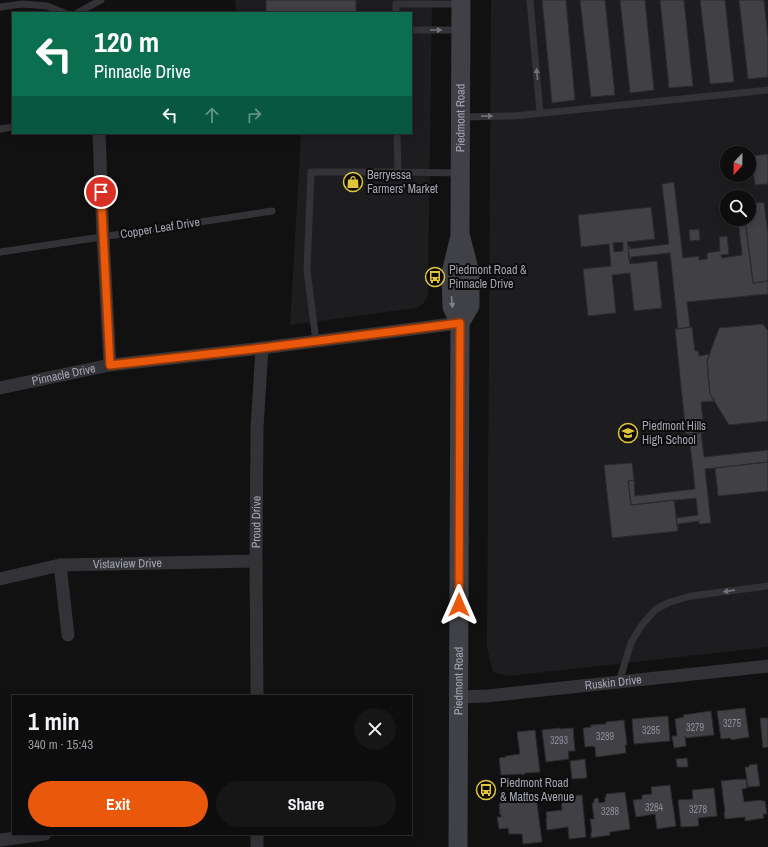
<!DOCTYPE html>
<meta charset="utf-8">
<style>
:root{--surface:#0d0d0e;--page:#161617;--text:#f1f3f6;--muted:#9a9c9e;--line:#2d2d2e;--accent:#ea580c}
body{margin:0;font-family:"Archivo Narrow",sans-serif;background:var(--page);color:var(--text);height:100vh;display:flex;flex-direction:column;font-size:15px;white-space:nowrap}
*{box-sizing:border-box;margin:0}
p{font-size:13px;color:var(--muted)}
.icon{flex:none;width:22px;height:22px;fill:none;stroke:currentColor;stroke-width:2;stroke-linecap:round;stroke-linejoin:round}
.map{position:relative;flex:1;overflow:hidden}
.side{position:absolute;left:12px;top:695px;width:400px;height:140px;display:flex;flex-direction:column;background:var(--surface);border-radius:0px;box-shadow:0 2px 10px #0003,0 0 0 1px var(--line)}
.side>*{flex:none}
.banner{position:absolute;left:12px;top:12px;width:400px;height:122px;border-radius:0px;box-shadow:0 2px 10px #0003,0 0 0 1px var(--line);background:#0b6e4f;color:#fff;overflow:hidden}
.needle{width:26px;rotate:202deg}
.fabs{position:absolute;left:720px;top:146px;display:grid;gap:8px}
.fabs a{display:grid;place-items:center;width:36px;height:36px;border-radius:50%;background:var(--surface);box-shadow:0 2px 10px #0003,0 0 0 1px var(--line);font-size:20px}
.pin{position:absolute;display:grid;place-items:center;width:34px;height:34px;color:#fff;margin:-17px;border:2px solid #fff;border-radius:50%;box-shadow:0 1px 4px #0007}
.me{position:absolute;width:44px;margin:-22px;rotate:0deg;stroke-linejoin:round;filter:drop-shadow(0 0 3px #0008)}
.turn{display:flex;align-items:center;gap:14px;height:84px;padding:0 16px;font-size:18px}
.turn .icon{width:52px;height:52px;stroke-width:2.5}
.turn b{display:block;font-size:28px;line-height:34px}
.lanes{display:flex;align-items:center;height:38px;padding:0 16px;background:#0003;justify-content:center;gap:20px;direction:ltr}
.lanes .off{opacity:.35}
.round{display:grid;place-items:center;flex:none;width:42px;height:42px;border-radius:21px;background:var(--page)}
.headline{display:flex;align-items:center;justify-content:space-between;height:68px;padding:0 16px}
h1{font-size:24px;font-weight:800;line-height:30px}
.primary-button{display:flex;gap:8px;margin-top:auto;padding:8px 16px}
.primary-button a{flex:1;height:46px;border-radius:24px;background:var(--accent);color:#fff;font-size:16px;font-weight:800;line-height:46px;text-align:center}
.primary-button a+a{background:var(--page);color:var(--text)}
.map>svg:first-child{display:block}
.built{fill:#1d1d1f;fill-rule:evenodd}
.building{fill:#404045;stroke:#2b2b2e;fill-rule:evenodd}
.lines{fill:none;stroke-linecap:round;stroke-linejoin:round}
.service{stroke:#323237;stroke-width:7}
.minor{stroke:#323237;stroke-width:13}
.secondary{stroke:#404146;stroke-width:19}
.oneway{fill:#70717b}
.oneway2{fill:#80828c}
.route-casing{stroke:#983908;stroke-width:10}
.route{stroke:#ea580c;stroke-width:7}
.labels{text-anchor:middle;stroke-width:4;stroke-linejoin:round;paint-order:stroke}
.number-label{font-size:10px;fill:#8a8c97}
.street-label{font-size:12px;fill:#a3a5b2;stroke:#0c0c0d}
.poi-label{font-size:12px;fill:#a3a5b2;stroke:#0c0c0d;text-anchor:start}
</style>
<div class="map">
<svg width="768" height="847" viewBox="0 0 768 847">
<rect width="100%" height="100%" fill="#111112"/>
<path class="built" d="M235,0h197l-4,296 -5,8 -7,4 -126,17 11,-192h110v-120h-175z
M491,0h277v647l-260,29 -15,-4 -6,-24zM727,153h22v22h-22zM727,197h22v22h-22z"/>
<path class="building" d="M266,0h90v13h-90z
M542,0h24l9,100 -23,3z
M580,0h25l10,95 -24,2z
M620,0h25l9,90 -24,3z
M660,0h24l9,86 -24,2z
M700,0h25l9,82 -24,2z
M739,0h25l4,39v38l-20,2z
M768,154v30l-13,1 -4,-29z
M674,182l9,76 16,-2v4l8,-1v-6l13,-2 -1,-14 8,-1 2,18 -8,1 1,3 20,-3 -4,-36h7l8,64 15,-2v13l-81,8 3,25 -12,2 -8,-76 -39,4v2l-2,1 -1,-14h2v3l39,-5 -7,-60z
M764,202l4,33v46l-15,2 -8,-64h4v-15z
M651,207l4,32 -28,3 1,4 2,18 27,-3 5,47 -28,3 -4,-38 -18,2 4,38 -28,3 -5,-47 28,-3 -2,-22 -28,3 -3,-32zM623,242v9l-9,1 -1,-9z
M699,229l1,11 -10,1 -1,-11z
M763,324l5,7v90l-39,4 -19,-31 -3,-33 12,-33z
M692,327l3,24h3l1,5 11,-2 -3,7 3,33 5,7 -14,1 3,30 -18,2 -11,-105z
M701,433l3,24 64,-7v12l-63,7 6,54 -12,1v-3l-21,3v3h-1l-1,-9 22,-3 -2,-17 -65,7 -3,-24 6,-1 1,16 60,-7 -6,-55z
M768,462v29l-50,5 -3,-28z
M632,463l2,17 -6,1 3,24 43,-5 4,31 -66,7 -8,-73z
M745,708l4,29 -18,3v-2l-10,1 -4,-28z
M711,711l3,24 -29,3v-2l1,10 -12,2 -2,-12h5l-2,-17 9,-2 -1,-2z
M668,716l2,25 -36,3 -2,-25z
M760,718h8v29l-5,1z
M624,720l3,25h-2l1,8 -30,4 -1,-10h-1l-1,-1 -8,1 -2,-19 8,-1v-2l15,-1v-2z
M560,728v1l13,-1 2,23h-7l1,8 -23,3 -4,-32z
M535,730l5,42 -15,1v1l-3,1v-1l-21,1 -2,-17 7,-1v-1l14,-2 -3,-22z
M687,758l1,9h-11l-1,-8z
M585,759l2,19 -15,1 -2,-18z
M757,764l3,22 -12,1 -3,-20h4v-2z
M741,779v1l5,-1 1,9 -5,1 2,13 17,-2 1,1h3l2,13h-4l1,4 -19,3v-4l-20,2 -1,-7h1l-4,-31z
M670,785l6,41 -19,3 -2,-15 -19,3 -3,-17 9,-1v-4l10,-1 -1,-7z
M714,788l3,28 -19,2 1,8 -18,1 -3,-27 15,-1 -1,-9z
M625,792l5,37 -20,3v3l-19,3v-6h1l-2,-13h4l-2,-16h2v-4l4,-1 1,5 6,-1v-5h1v-3z
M536,795l6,47 -19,2 -1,-10h-13l-1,-6 -9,1 -2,-12h4v-3l-1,1 -1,-11h1v-2l15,-2v-3h3v-1z
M582,795l4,42 -17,2 -1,-12 -21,3 -1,-11h1l-1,-7 16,-2 -1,-13z"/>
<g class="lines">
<path class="service" d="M530,0l10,113
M0,7l22,-3 25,2 18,7
M77,13l24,-13
M396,13v-9h65
M411,30h50
M462,117l52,-1 254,-26
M0,129l13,-2
M397,133l1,39
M0,252c91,-13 181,-27 272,-41
M316,341l-9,-71 4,-98h87l62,1
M619,682l12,-39 10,-17 15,-17 14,-7 21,-6 77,-10"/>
<g class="minor">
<path d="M99,133l4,104 7,128"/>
<path id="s1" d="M0,388l110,-23 152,-17 198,-25"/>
<path d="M60,565l8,70"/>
<path id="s2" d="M0,579l60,-14 196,-4"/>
<path id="s3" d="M257,696l-1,-135 1,-133 5,-80"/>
<path id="s4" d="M459,697l28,-1 281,-30"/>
<path d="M0,840l45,-6"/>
<path d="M257,847v-13"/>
</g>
<g class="secondary">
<path d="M460,323l10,-17v-33l-9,-35"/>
<path id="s5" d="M458,847l2,-524 -8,-16 -1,-30v-4l9,-37 1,-236"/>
</g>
</g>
<defs><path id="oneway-solid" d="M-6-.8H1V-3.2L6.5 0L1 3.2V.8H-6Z"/></defs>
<g class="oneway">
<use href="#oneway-solid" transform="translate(436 30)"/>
<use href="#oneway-solid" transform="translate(537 74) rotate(-95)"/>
<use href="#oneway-solid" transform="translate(487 116) rotate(-1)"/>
<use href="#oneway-solid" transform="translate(729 591) rotate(172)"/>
</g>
<use class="oneway2" href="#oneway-solid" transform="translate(452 302) rotate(85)"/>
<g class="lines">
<g class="route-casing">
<path id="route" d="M101,192l9,173 152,-17 198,-25 -1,282"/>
</g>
<use href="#route" class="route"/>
</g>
<defs>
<g id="shop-ring" transform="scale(1)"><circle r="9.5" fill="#0c0c0d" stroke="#e3c637" stroke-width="1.5"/><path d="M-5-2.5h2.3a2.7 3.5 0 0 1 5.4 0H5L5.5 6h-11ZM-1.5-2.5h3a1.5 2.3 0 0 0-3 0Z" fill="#e3c637"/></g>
<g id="bus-ring" transform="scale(1)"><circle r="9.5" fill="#0c0c0d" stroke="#e3c637" stroke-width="1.5"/><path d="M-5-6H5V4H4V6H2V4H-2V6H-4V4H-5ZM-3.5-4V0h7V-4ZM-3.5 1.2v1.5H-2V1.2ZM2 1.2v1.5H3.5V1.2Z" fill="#e3c637"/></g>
<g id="school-ring" transform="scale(1)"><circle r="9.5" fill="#0c0c0d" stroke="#e3c637" stroke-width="1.5"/><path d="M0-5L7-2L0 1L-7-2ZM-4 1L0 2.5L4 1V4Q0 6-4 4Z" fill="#e3c637"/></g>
</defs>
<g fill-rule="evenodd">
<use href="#shop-ring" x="353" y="182"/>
<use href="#bus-ring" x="435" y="277"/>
<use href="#school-ring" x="628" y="433"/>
<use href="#bus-ring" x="486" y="790"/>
</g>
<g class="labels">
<g class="number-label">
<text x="732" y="727">3275</text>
<text x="695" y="731">3279</text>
<text x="651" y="734">3285</text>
<text x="605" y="740">3289</text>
<text x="559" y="744">3293</text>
<text x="654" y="811">3284</text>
<text x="698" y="813">3278</text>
<text x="610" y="815">3288</text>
</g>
<g class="street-label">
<text dy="4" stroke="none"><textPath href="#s5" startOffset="732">Piedmont Road</textPath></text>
<text transform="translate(160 228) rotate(-9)" y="4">Copper Leaf Drive</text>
<text dy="4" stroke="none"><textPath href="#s1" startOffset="65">Pinnacle Drive</textPath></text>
<text dy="4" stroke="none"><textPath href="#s3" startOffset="174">Proud Drive</textPath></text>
<text dy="4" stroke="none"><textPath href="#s2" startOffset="129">Vistaview Drive</textPath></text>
<text dy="4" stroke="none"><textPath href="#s5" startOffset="166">Piedmont Road</textPath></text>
<text dy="4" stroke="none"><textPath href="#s4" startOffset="155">Ruskin Drive</textPath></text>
</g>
<g class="poi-label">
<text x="367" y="179">Berryessa<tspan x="367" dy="14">Farmers' Market</tspan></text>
<text x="449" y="274">Piedmont Road &amp;<tspan x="449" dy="14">Pinnacle Drive</tspan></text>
<text x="642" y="430">Piedmont Hills<tspan x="642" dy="14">High School</tspan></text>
<text x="500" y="787">Piedmont Road<tspan x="500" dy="14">&amp; Mattos Avenue</tspan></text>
</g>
</g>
</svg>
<div class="fabs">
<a><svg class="needle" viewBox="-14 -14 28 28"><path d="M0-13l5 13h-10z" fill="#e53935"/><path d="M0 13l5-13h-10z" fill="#9a9c9e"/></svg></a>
<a><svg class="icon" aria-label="search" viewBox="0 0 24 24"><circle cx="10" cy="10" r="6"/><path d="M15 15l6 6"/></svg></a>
</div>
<div class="pin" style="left:101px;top:192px;background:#d93025"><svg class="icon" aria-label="arrive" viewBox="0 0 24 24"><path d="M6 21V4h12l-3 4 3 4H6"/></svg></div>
<svg class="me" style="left:459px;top:605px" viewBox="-20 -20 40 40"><path d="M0-17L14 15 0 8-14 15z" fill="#ea580c" stroke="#fff" stroke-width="4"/></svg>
<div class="banner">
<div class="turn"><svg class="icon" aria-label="left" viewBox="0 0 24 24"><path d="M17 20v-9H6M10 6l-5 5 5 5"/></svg><div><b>120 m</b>Pinnacle Drive</div></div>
<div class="lanes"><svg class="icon" aria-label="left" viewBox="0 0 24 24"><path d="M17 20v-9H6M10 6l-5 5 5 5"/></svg><svg class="icon off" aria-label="ahead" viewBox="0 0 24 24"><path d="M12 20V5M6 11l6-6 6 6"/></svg><svg class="icon off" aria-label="right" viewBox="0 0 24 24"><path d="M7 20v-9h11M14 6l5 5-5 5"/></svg></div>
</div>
<section class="side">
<div class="headline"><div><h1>1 min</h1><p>340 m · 15:43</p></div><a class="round"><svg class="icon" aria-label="close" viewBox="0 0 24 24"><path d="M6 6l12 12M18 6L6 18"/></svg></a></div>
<div class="primary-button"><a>Exit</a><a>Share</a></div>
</section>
</div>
